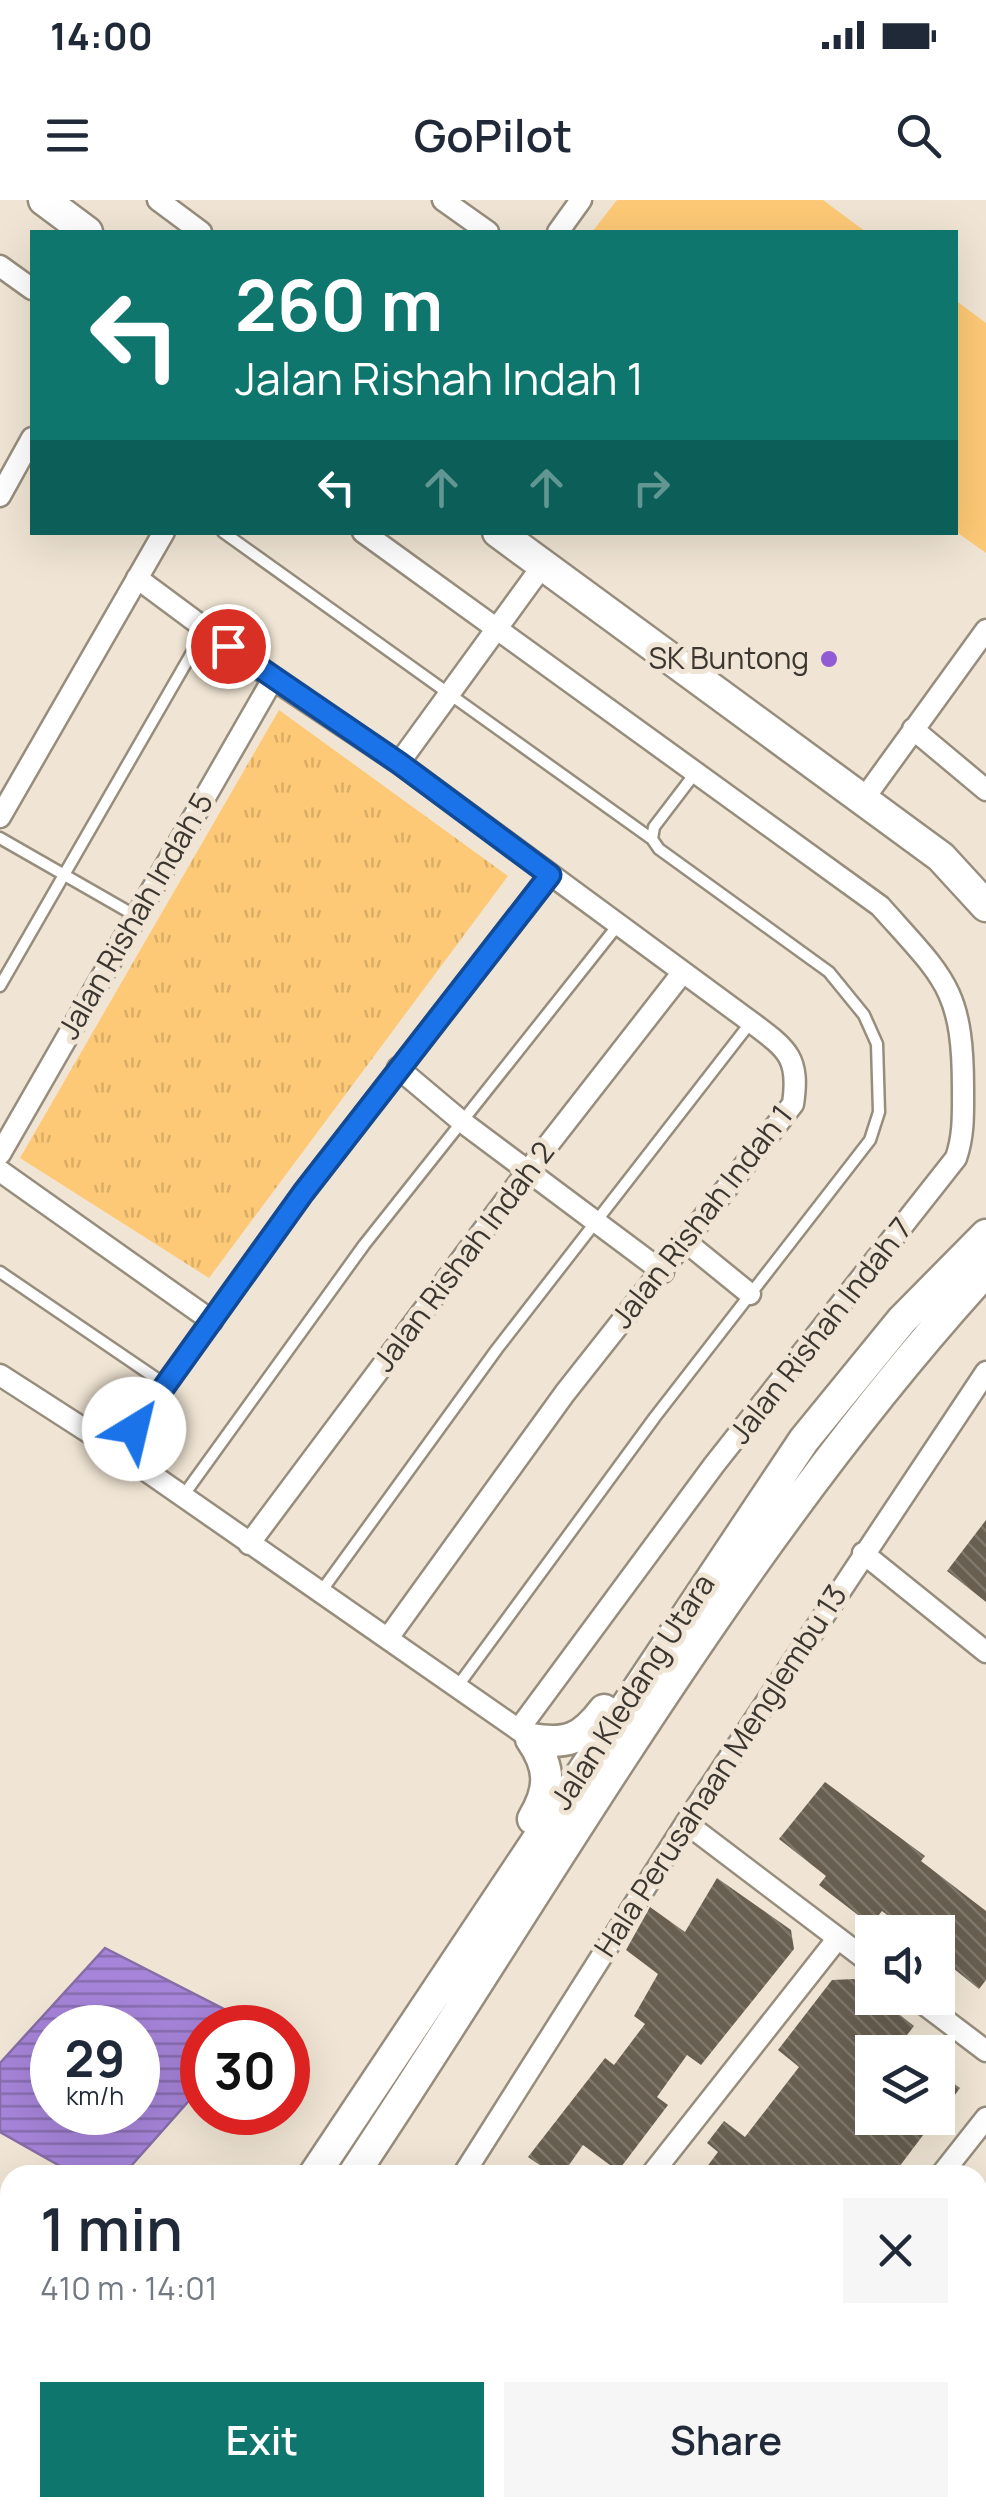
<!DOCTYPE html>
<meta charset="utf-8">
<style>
:root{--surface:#fff;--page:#f6f6f7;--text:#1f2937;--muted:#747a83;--accent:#0f766e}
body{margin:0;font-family:Manrope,sans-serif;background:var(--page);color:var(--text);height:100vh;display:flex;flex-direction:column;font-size:38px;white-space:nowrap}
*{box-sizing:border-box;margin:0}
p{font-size:32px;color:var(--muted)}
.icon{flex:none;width:55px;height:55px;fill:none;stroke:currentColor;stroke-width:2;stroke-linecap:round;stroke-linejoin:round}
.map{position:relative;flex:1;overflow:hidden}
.panel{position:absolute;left:0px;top:1965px;width:988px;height:352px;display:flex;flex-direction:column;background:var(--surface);border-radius:30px 30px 0 0;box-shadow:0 10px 40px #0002}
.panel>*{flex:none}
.top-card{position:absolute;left:30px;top:30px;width:928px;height:305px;border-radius:0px;box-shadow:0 10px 40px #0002;background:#0f766e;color:#fff;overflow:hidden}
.fabs{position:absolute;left:855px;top:1715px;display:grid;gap:20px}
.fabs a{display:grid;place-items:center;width:100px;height:100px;border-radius:0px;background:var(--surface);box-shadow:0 10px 40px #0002;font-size:50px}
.speed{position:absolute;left:30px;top:1805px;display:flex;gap:20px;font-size:50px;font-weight:700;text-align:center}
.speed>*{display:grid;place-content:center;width:130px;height:130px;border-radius:50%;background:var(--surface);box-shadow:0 10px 40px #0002;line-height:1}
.speed small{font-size:25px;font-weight:400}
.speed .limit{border:15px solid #d22;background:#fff;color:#111}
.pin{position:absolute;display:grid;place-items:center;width:85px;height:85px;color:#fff;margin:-42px;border:5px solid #fff;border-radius:50%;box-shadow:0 2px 10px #0007}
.me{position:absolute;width:110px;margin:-55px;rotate:36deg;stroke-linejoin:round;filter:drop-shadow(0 0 8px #0008)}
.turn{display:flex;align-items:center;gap:35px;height:210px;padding:0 40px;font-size:45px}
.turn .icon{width:130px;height:130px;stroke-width:2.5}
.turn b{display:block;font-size:70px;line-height:85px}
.lanes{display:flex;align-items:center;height:95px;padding:0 40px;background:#0003;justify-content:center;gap:50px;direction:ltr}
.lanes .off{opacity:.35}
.round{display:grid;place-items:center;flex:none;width:105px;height:105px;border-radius:0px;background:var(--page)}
.overview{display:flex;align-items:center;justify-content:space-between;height:170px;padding:0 40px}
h1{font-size:60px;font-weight:600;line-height:75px}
.cta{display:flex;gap:20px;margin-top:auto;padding:20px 40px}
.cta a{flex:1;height:115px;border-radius:0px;background:var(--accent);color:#fff;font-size:40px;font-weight:600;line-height:115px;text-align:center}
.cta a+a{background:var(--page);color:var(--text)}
.status{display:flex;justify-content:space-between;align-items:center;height:70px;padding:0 50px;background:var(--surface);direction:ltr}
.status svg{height:28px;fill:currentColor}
header{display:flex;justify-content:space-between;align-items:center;height:130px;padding:0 40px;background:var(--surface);font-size:45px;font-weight:600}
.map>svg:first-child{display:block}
.green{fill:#fdc976}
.park{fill:url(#park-tufts)}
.water{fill:url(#water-rules);stroke:#866da6;stroke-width:2.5;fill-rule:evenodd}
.building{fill:url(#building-back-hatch)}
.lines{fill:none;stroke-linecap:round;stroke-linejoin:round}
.service-casing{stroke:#978d7d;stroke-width:15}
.minor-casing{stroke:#978d7d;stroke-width:25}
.secondary-casing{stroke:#978d7d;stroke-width:35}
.trunk-casing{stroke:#978d7d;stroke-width:40}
.service{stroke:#fff;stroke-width:10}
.minor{stroke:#fff;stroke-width:20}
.secondary{stroke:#fff;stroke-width:30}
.trunk{stroke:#fff;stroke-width:35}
.route-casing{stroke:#114b97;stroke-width:25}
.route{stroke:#1a73e8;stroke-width:18}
.poi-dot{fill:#905bd4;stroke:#f0e5d4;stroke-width:4}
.labels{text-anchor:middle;stroke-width:10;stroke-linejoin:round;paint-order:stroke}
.poi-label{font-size:30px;fill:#3b3730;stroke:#f0e5d4;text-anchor:end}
.street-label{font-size:30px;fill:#3b3730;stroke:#f0e5d4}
</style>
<div class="status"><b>14:00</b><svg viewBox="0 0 49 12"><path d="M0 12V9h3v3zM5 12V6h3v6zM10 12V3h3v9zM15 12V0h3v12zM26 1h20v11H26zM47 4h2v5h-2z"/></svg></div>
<header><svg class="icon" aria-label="menu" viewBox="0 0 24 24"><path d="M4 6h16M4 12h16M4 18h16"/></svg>GoPilot<svg class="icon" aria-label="search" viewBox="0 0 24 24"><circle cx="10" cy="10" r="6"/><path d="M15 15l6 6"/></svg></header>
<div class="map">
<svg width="986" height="2317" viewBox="0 0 986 2317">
<defs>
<pattern id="park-tufts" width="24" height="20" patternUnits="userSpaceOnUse" patternTransform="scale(2.5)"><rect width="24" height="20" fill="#fdc976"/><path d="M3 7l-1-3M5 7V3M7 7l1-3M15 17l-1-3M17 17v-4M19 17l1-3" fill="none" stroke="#daad66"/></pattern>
<pattern id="water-rules" width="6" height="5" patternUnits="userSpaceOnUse" patternTransform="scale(2.5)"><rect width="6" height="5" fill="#a684d9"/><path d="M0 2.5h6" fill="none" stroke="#886db0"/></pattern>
<pattern id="building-back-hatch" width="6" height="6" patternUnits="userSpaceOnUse" patternTransform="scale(2.5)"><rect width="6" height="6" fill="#685f50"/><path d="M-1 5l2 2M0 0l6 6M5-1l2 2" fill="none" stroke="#7f786c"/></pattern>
</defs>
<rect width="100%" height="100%" fill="#f0e5d4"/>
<path class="green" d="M617,0h206l43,32h-274z
M955,100l31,23v230l-31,-22z"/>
<path class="park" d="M279,510l229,166 -299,402 -189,-120z"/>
<path class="water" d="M105,1748l152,78 -55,2v58l-79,89h-47l-76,-43v-69zM52,1828h86v84h-86z"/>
<path class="building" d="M986,1320v82l-39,-31z
M825,1582l100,74 -4,5 65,50v69l-7,9 -41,-33v-24h-29l-27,-21 -11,14 -52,-40 7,-9 -47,-37z
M717,1678l74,52 3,19 -93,116 -14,-10 -30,42 11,8 -50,66 -35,-26 -21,30h-8l-26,-18 77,-99 9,7 31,-41 -11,-8 24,-42 -32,-24 24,-43 35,25z
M854,1779l60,47 -14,18 11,8h-39v66h64l-43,57h-178l-9,-7 12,-16 -11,-9 17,-22 21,16 54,-70 -21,-17 54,-70z
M938,1872l22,16 -22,30z"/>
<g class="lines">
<g class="service-casing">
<path id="service" d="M223,332l429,307 7,10 170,123 35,43 13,29 2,68 -9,28 -215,277 -198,270
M0,638l136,78
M652,639l2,-12 42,-55
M0,786l205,-356
M0,1072l166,113
M183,1296l181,-251 254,-320
M320,1393l177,-244 254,-327"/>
</g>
<g class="minor-casing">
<path id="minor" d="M158,0l43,32
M443,0l45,32
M558,32l23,-32
M0,66l32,23
M0,296l32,-58
M363,332l517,374c64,72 83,82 83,183 0,24 1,46 -7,69l-242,307 -195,264
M137,378l136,101 126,84 352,259c36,27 49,35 42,82l-228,289 -177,245
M913,529l73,61
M399,563l144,-198
M863,600l123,-170
M0,617l164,-285
M398,868l63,53 202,151
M0,954l273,-475
M0,971l212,150
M686,1042l64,52
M0,1175l118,76 408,284
M118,1251l185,-258 247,-318
M249,1344l278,-372 156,-200
M863,1353l123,99
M686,1623l186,141
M916,1798l70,53
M463,1975l223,-352 300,-451
M651,1975l187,-237
M941,1975l45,-57
M978,2291l8,-11
M405,2308l2,9
M679,2308l12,9
M957,2317l7,-9"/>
</g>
<g class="secondary-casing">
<path id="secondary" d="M44,0l43,32
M498,332l443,325 45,49
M531,1539c20,29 20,50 2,80
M531,1539c36,6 51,0 73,-29
M314,1975l490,-735 98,-120 84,-85
M353,1975c203,-305 386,-633 633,-904
M95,2317l6,-9
M132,2317l6,-9"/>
</g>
<g class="trunk-casing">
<path id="trunk" d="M0,2257l10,-1
M188,2317l1,-9"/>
</g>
<use href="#service" class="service"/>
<use href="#minor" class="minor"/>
<use href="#secondary" class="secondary"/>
<use href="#trunk" class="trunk"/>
</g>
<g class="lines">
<g class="route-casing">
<path id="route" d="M134,1229l169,-236 247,-318 -151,-112 -171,-117"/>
</g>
<use href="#route" class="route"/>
</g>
<circle class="poi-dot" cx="829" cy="459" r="10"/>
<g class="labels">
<g class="poi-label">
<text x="809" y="469">SK Buntong</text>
</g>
<g class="street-label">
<text transform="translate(136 716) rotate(-60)" y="10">Jalan Rishah Indah 5</text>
<text transform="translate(702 1017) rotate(-52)" y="10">Jalan Rishah Indah 1</text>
<text transform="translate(464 1057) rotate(-53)" y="10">Jalan Rishah Indah 2</text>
<text transform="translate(821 1131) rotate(-52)" y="10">Jalan Rishah Indah 7</text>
<text transform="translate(633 1492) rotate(-57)" y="10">Jalan Kledang Utara</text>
<text transform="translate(721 1571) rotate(-57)" y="10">Hala Perusahaan Menglembu 13</text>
</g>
</g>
</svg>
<div class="fabs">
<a><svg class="icon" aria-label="sound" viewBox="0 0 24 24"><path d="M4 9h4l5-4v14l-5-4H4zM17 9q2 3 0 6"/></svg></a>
<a><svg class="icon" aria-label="layers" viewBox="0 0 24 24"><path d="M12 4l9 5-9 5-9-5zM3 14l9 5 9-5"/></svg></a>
</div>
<div class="speed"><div>29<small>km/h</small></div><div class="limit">30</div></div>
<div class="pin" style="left:228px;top:446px;background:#d93025"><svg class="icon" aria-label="arrive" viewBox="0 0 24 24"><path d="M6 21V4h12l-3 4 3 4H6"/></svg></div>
<svg class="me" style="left:134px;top:1229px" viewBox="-20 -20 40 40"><circle r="19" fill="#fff"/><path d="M0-13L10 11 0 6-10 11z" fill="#1a73e8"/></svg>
<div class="top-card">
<div class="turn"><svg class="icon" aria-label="left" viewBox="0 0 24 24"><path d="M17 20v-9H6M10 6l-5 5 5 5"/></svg><div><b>260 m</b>Jalan Rishah Indah 1</div></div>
<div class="lanes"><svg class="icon" aria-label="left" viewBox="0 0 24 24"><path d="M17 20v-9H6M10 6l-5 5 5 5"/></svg><svg class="icon off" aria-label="ahead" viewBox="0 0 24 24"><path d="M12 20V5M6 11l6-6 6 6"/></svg><svg class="icon off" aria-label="ahead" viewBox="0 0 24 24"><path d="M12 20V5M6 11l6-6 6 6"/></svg><svg class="icon off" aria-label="right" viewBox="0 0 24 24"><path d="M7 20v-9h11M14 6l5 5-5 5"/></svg></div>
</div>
<section class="panel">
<div class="overview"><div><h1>1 min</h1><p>410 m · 14:01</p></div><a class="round"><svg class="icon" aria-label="close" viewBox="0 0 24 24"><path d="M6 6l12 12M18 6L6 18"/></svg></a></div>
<div class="cta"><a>Exit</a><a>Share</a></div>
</section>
</div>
